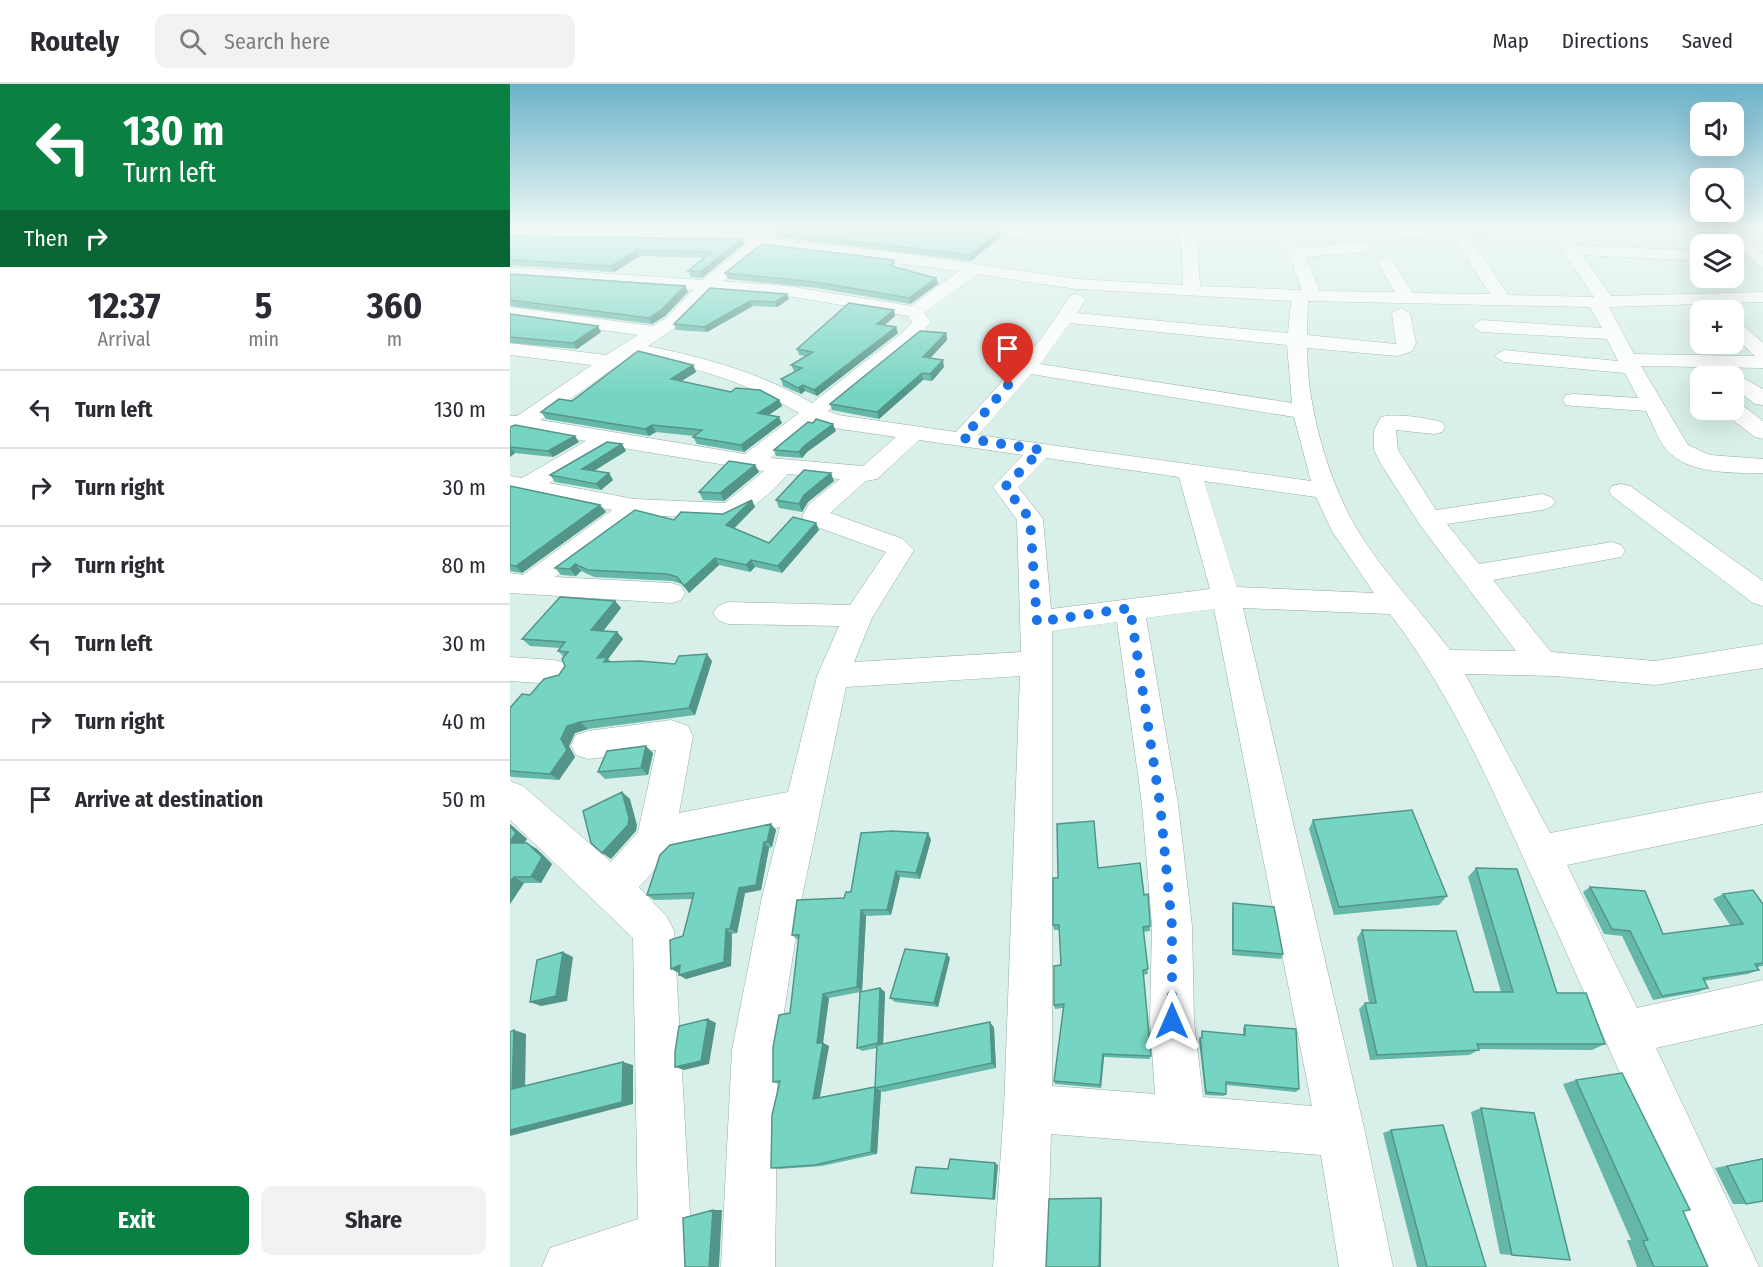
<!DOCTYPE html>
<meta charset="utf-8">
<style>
:root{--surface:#fff;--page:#f2f2f3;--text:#2b2b33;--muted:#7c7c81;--line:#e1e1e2;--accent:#0b8043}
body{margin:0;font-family:"Fira Sans Condensed",sans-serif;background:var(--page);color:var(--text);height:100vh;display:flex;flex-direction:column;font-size:22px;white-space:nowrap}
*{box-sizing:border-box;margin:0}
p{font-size:20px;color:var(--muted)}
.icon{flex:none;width:33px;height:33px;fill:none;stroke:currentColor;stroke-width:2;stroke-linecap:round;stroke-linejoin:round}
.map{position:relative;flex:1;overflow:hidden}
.side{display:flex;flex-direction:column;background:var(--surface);width:510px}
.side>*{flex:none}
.top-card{background:#0b8043;color:#fff;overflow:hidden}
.tools{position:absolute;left:1180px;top:18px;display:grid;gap:12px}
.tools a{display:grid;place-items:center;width:54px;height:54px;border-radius:12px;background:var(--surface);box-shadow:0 6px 24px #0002;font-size:30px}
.pin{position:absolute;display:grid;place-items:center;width:51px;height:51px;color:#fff;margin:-62px -26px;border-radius:50% 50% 50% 0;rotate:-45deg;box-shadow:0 0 6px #0007}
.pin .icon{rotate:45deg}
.me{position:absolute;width:66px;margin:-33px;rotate:0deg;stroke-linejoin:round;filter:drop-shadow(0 0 4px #0008)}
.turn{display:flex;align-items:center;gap:21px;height:126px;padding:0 24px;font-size:27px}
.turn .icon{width:78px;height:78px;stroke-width:2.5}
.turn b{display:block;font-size:42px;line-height:51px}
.then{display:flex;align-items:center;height:57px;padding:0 24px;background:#0003;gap:12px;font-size:22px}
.eta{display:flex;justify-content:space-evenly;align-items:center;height:102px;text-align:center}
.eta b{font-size:36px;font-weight:700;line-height:42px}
.cta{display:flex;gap:12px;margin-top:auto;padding:12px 24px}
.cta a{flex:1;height:69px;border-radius:12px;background:var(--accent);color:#fff;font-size:24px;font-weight:700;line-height:69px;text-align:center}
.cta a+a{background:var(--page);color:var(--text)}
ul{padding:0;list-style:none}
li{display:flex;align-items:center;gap:18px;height:78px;padding:0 24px;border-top:2px solid var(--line)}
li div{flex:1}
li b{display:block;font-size:22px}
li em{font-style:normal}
header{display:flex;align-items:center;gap:36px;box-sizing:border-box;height:84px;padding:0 30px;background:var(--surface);border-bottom:2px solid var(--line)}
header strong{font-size:28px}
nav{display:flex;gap:33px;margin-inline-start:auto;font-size:21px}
.search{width:420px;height:54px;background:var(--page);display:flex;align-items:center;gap:15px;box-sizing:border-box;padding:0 21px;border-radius:12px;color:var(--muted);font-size:22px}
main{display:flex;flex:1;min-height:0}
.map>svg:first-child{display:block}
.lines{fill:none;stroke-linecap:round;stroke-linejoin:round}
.minor-casing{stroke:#96aca7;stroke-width:1}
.minor{fill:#fff;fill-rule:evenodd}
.wall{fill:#65b7a7;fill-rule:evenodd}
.shaded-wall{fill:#539588}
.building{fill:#76d5c2;stroke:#539588;stroke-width:1.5}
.route{stroke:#1a73e8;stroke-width:10;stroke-dasharray:0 18}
</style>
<header>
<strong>Routely</strong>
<div class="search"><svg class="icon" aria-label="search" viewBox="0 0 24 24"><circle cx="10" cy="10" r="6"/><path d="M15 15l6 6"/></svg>Search here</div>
<nav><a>Map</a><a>Directions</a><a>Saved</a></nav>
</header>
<main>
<section class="side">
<div class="top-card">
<div class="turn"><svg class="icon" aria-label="left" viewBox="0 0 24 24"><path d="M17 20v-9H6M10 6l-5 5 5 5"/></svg><div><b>130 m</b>Turn left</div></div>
<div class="then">Then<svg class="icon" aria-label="right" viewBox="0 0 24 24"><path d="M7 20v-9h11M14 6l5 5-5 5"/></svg></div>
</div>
<div class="eta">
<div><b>12:37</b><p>Arrival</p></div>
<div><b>5</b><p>min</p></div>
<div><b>360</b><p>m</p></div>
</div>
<ul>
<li><svg class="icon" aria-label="left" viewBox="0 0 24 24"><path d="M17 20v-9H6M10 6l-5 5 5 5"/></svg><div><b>Turn left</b></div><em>130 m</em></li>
<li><svg class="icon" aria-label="right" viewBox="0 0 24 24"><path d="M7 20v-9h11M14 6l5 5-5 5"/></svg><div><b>Turn right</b></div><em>30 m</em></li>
<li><svg class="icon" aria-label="right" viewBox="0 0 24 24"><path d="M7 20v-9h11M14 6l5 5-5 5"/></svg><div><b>Turn right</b></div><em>80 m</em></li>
<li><svg class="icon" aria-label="left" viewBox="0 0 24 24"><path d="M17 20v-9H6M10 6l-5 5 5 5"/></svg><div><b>Turn left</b></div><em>30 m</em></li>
<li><svg class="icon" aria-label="right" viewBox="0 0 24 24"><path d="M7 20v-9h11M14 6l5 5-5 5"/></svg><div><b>Turn right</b></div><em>40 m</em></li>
<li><svg class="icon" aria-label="arrive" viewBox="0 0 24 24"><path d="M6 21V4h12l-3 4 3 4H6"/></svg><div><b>Arrive at destination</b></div><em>50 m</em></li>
</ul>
<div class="cta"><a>Exit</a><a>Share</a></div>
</section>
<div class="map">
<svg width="1253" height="1183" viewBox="0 0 1253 1183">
<rect width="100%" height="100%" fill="#d9f0ea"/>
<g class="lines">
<g class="minor-casing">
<path id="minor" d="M257,144h12l1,3 -8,8 123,13 181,27 107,6 -1,-35 -6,-22h15l7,22 2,36 102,4 -13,-36 -23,-26h16l18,20 64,-6 8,5 -8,5 -58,5 14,34 75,1 -18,-30 8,-5 6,2 22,34 77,1 -38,-60 -52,3 -8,-5 5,-4h93l-7,4 -16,1 41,62 86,2 -46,-69h15l12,17 126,6v10l-119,-6 29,41 152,-4v10l-154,5 25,47 121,2 -21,-19v-16l7,2 22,20v25l-122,-2 47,79 22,10 53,4v14c-27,0 -69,1 -91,-18 -12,-9 -19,-31 -26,-44l-72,-5 -8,-1 -3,-5 3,-5 8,-1 64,4 -13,-25 -121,-11 -10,-6 10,-6 114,11 -11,-22 -126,-7 -9,-6 9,-6 121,8 -12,-21 -282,-6 -1,34 89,9 -4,-31 9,-5 9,5 6,30 -4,8 -14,5 -91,-8c0,59 21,133 51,183 26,42 62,79 92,119l66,1 -96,-126 -39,-61 -7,-14v-20l7,-13c18,-4 43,1 61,5l3,5 -3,5 -8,2 -38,-4 2,20 38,60 106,-16 9,3 4,5 -4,5 -9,3 -95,14 32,40 133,-22 9,3 4,6 -4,6 -128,23 58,72 104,9 108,-17v24l-108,17 -100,-9 -90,-2 85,159 213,-41v32l-196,41 70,143 126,-28v44l-107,24 103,219h-54c-58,-131 -113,-260 -173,-390 -41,-91 -81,-184 -142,-263l-147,-6 122,524 28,135h-54l-18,-112 -270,-21 -4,133h-54l11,-159 16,-432 -174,11 -44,210 -24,153 -3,217h-54l11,-217 30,-153 18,-70 -105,21 -36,39 28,30 7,14 19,336h-151l8,-19 88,-29 -5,-281 -123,-118v-39l13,5 88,76 27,-30 18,-82 -68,9 -12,-4 -5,-10 5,-10 12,-4 83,-11 17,6 5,10 -14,77 109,-21 29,-116 22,-50 -111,-2 -10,-4 -5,-7 5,-7 10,-4 122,3 36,-53 -80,-29 -4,-6 7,-13 31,-25 -52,-5c-17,19 -38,39 -62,45l-87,-4 -84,62 116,6 10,3 4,7 -4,7 -10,3 -161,-10v-20l13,2 89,-65 -102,-20v-14l12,2 64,-37 -76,-13v-12h7l75,-51 -82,-10v-12l96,12 32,-20 -128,-18v-10l143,19 13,-8 27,-28 -183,-13v-10l193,13 47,-38 -240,-3v-10l251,4zM253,163l196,24 -48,35 -124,-20 -65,-5zM467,190l99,15 215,12 -3,32 -211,-20 9,-14 -9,-5 -6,1 -30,44 -85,93 -118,-17 -10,-4 89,-71 14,-18 -7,-9zM201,207l76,5 121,20 4,6 -9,10 -91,71c-51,-30 -106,-45 -164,-57l30,-20zM560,239l217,22 5,58 -252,-39zM124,270c59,13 113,28 165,59l-54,41 -205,-34zM521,290l263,43 17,64 -333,-46zM305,337l19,7 62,9 -33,29 -93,-8zM409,356l104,15 -30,32 24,33 4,132 -167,10 18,-44 42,-68 -11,-11 -73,-26 36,-32 11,-2zM101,362l139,23 14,2 -39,32 -91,-4 -85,-16zM536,374l133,19 31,112 -159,20 -8,-90 -25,-32zM694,397l112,16 16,34 42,62 -137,-6zM704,525l98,497 -109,-9 -9,-76 -2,-95 -14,-122 -32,-186zM607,538l25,182 10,122 -2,95 5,73 -103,-8v-455z
M479,144l96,4 8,5c-10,11 -94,2 -104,-9z
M1206,144h16l31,26v13l-6,-2z
M1224,289l29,16v16l-8,-1 -21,-16v-12h-9z
M1224,320l8,1 21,16v18l-8,-2 -29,-22 -2,-5h10z
M1111,400l9,2 133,95v25l-10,-3 -141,-107 -3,-5 3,-5z
M0,573l44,3 11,3 5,9 -5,9 -11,3 -44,-3z"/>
</g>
<use href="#minor" class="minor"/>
</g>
<path class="wall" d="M99,144h154l-3,3z
M490,146l1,6 -30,25 -194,-24 -2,-5z
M0,152l232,3 2,5 -42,34 -11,-1 -3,-6 17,-13 -65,-2 -26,16 -104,-7z
M384,176v7l42,11 2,6 -28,20 -93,-16 -89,-9 -3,-6z
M0,190l175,12 3,6 -23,24 -13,8 -142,-18z
M200,204l79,11 -12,8 -24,-1 -46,26 -31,-2 -2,-6z
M0,230l91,18 -24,17 -67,-6z
M385,232l-11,9 14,8 -81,63 -12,-5 -4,3 -18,-8 -2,-7 14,-7 -1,-1 -3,-6 15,-9 -7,-1 -2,-6z
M436,249l1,7 -17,18 14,9 -12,14 -9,-1 -44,39 -47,-9 -2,-6z
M183,281l3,7 -15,9 50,11 48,8 3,6 -13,9 13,8 -38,29 -47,-8 -4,-7 1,-1 -38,-4 -7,4 -103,-17 -5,-7 31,-11z
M0,343l69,15 -26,15 -38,-4 -5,4z
M326,347l-29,21 -5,6 -26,-2 -2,-6z
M112,360l4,7 -32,20 15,2 4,7 -12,10 -46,-8 -5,-7z
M245,381l4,7 -35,29 -21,-1 -4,-8z
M324,397l-26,21 -6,10 -23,-4 -3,-8z
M0,402l90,19 6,7 -84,61 -12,-2z
M242,416l3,7 -21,22 35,14 47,-20 3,7 -37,43 -27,-6 -5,5 -31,-7 -30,28 -7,-9 -10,-3 -78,-4 -13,-6 -5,5 -15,-1 -6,-7 119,-48 49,-6z
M105,517l6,7 -18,23 14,1 6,7 -15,20 3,3 64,2 37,-3 -17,54 -107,14 -13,4 -6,13 6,11 -16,23 -47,-3 -2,-1v-68l49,-33 6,-9 -1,-9 -6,-6 2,-3 -30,-2 -8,-7z
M143,669l-5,22 -43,4 -7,-7z
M803,736l134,76 -8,9 -105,10 -25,-86z
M0,740l17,15 -3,4 13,6 15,15 -11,19h-17l-14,21z
M266,746l-4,17 -3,1 -8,42 -16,3 -8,40 -5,1 -1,32 -45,13 -7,-4 4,-39 9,-37 -38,1 -7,-5z
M418,749l3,7 -11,39 -20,-2 -9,38 -25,1 -4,76 18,-4 5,4 -2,52 107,-22 4,6 2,40 -113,24 -2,-1 -4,63 -55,12 -43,3 -8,-1 8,-84 -6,-2 17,-69 8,-73 -6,-5 52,-37zM350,908l-3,56 5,3 15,-3 -2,39 -55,10 9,-51 -6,-3 6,-45z
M588,784l46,27 6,26v10l-7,1 5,42 -5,1 7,84 -46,-2 -3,31 -46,-4 -1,-3 9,-73 -8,1 -1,-4 7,-40 -1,-35h-6l-1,-5 5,-47z
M966,784l81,125 48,51 -13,6 -113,-1v1l-10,5 -99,5 -11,-51 6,-6h4l-12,-65 5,-8 112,62h27l-33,-115z
M1080,803l73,47 67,-9 -17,-26 10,-5 40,10v62l-6,1 2,3 -11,4 -44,7 4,7 -10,4 -45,8 -31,-64 -18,-2 -21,-42z
M723,819l50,51 -2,5 -49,-4v-46z
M440,874l-12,49 -43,-5 -5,-4z
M735,941l54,64 -3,3 -70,-7v9l-2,2 -19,-1 -6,-54 1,-3h1l1,-7 41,4v-7z
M1066,996l107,131 25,56h-71l-10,-27h4l-68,-156z
M971,1024l89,152 -70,-6 -29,-142z
M881,1046l95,137h-69l-34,-134z
M1253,1074v43l-17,3h-13l-18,-36z"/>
<path class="shaded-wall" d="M490,146l1,6 -30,25 -1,-6z
M232,155l2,5 -42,34 -2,-6z
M127,166l3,6 -26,16 -3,-6z
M426,194l2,6 -28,20 -1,-6z
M175,202l3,6 -23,24 -13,8 -3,-6z
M277,210l2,5 -12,8 -2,-5z
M240,217l3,5 -46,26 -3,-5z
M384,226l1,6 -16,14 -2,-6z
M88,242l3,6 -24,17 -4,-6z
M386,243l2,6 -81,63 -3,-6z
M436,249l1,7 -22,24 -2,-7z
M433,276l1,7 -12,14 -2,-7z
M183,281l3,7 -22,14 -3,-7z
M412,289l1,7 -44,39 -2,-7z
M293,301l2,6 -4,3 -3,-6z
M269,316l3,6 -21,14 -3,-7z
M269,333l3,6 -38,29 -3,-7z
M323,340l3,7 -29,21 -5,6 -3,-6 5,-6z
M142,341l4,7 -7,4 -4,-7z
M65,352l4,6 -26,15 -5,-6z
M112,360l4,7 -39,24 -5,-6z
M0,363l5,6 -5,4z
M245,381l4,7 -35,29 -4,-8z
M99,389l4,7 -12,10 -5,-6z
M321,389l3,8 -26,21 -6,10 -3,-8 5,-9z
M242,416l3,7 -25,25 -4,-7z
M90,421l6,7 -84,61 -6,-7z
M306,439l3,7 -37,43 -4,-7z
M205,474l4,7 -30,28 -5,-7z
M241,476l4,7 -5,5 -4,-7z
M65,480l6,7 -5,5 -6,-7z
M105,517l6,7 -23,30 -7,-8z
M107,548l6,7 -15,20 5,6 -3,5 -13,-12z
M197,570l5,7 -17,54 -6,-7z
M70,638l8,7 -13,4 -6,13 6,11 -16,23 -9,-6 11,-35 6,-13z
M136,662l7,7 -5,22 -7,-7z
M112,708l8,7 7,26 -1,6 -25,28 -9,-6z
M0,740l17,15 -7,10 -10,-6z
M261,740l5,6 -4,17 -5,-5z
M418,749l3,7 -11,39 -4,-6z
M254,758l5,6 -8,42 -16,3 -8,40 -7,-4 9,-41z
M17,759l10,6 15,15 -11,19 -10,-6z
M386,787l4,6 -9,38 -4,-5z
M4,793l10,6 -14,21v-22z
M351,826l5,6 -4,76 -5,-5z
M216,845l6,5 -1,32 -45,13 -7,-4z
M53,868l10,5 -6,44 -26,5 -11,-4z
M437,870l3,4 -12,49 -4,-4z
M170,881l7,5 -8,3 -8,-4z
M370,904l5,4 -2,55 -5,-4z
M313,910l6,4 -6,45 6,3 -10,55 -6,-2 4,-56z
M198,935l8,4 -7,41 -25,6 -9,-3z
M480,938l4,6 2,40 -4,-5z
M4,946l12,4 -1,58 -13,-3z
M593,970l1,3 -3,31 -1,-3z
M113,978l10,3v39l-123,32v-6z
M365,1004l6,3 -4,63 -6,-2z
M485,1079l3,2 -3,35 -2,-1z
M591,1114l1,1 -1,68h-2z
M203,1126h9l-3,57h-10z"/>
<path class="building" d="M268,144h218l4,2 -30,25 -195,-23z
M0,152l232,3 -42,33 -12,-1 23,-19 -74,-2 -26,16 -101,-6z
M252,160l132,16 -3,6 45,12 -27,20 -94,-16 -90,-9z
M0,190l175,12 -24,24 -12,8 -139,-18z
M200,204l77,6 -12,8 -25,-1 -46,26 -30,-3z
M339,219l45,7 -17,14 19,3 -82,63 -11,-5 -5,3 -17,-9 21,-11 -11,-3 22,-13 -16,-3z
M0,230l88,12 -25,17 -63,-6z
M410,247l26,2 -23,24 20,3 -13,14 -8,-1 -45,39 -47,-8z
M128,267l55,14 -22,14 60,13 5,-4 24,2 19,10 -21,13 21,4 -38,28 -48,-8 9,-7 -50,-5 -7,4 -104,-17 18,-13 13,2z
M306,335l17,5 -29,22 -5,6 -25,-2 34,-28 5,1z
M5,341l60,11 -27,15 -38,-4v-20z
M97,358l15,2 -40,25 27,4 -13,11 -46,-9z
M219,377l26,4 -35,28 -21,-1z
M294,386l27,3 -27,22 -5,9 -23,-4z
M0,402l90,19 -84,61 -6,-1z
M242,416l-26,25 43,18 24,-26 23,6 -38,43 -27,-6 -5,5 -31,-7 -31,28 -7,-9 -10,-3 -79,-4 -13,-6 -5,5 -15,-1 80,-58 39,10 7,-8 42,2z
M50,513l55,4 -24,29 26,2 -20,26 10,-1 -3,5 36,-1 35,3 4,-8 28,-2 -18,54 -109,14 -13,4 -6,13 6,11 -17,24 -40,-3v-63l12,-14 8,1 14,-16 15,-4 6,-9 -3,-7 6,-7 -10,-1 7,-9 -43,-3z
M136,662l-5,22 -43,4 9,-21z
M112,708l7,26 -1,7 -26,28 -11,-10 -8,-32z
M902,726l35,86 -108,11 -26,-87z
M584,737l4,47 42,-5 4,32 4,-1 2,27v5l-7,1 5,42 -5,1 8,86 -48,-2 -3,31 -46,-4 10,-77 -10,1v-39l7,-1 -2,-40h-6v-47h5l-1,-54z
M261,740l-4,18h-3l-8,43 -17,3 -9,41h-4l-2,33 -45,13 1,-10 -9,4 -1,-29 13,-4 11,-43 -47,2 13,-40 10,-10z
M0,742l6,7 -6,9z
M382,747l36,2 -12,40 -20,-2 -9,39h-26l-4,77 -34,7 -6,49h6l-10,56 62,-12 -4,65 -56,13 -44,3 1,-53 8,-34 -7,1v-35l6,-32 11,-2 9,-78h-7l5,-35 47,-2 2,-6h5l10,-59z
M0,759h17l15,14 -11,20h-17l-4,5z
M966,784l41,1 40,124h29l19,51h-128l2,6 -102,5 -12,-52h11l-14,-73 94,1 18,61h39z
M1080,803l55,4 18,43 80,-10 -20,-30 30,-4 10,14v59l-8,1 4,6 -56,8 5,10 -46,8 -32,-65 -18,-2z
M723,819l41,4 9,47 -50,-4z
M395,865l42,5 -13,49 -44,-5z
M53,868l-7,44 -26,6 7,-42z
M370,904l-2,55 -21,5 3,-56z
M198,935l-7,42 -26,6v-15l4,-26z
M480,938l2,41 -117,25 2,-43z
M735,941l51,4 3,60 -73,-7v12l-20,-2 -6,-54h2v-7l43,4z
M4,946l-2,59 111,-27 -1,40 -112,28v-98z
M1112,989l68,137 -7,1 25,56h-54l-11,-26 5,-1 -72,-160z
M971,1024l53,5 36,147 -58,-5z
M933,1041l43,142h-59l-36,-137z
M440,1075l45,4 -2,36 -82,-6 5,-26 32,2z
M1253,1075v42l-17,3 -19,-38z
M591,1114l-2,69h-53l3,-68z
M203,1126l-4,57h-24l-2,-49z"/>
<linearGradient id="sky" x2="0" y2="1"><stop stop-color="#6bb2ca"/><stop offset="0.46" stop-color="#eef8f6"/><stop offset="1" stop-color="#eef8f6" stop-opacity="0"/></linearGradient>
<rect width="1253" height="310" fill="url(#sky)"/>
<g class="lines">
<path class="route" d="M498,301l-45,53 78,12 -36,37 25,32 7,103 93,-14 30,196 12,122v95"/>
</g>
</svg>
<div class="tools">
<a><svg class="icon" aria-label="sound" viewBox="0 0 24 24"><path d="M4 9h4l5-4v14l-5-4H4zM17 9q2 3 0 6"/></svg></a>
<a><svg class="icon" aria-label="search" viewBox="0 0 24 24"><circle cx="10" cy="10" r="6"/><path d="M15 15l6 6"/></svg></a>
<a><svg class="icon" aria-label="layers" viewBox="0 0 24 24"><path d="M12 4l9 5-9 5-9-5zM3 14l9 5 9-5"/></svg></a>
<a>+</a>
<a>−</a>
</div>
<div class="pin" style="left:498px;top:301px;background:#d93025"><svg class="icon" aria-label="arrive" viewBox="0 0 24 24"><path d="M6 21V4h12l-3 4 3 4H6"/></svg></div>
<svg class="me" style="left:662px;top:937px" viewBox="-20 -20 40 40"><path d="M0-17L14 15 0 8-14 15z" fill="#1a73e8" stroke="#fff" stroke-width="4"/></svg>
</div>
</main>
